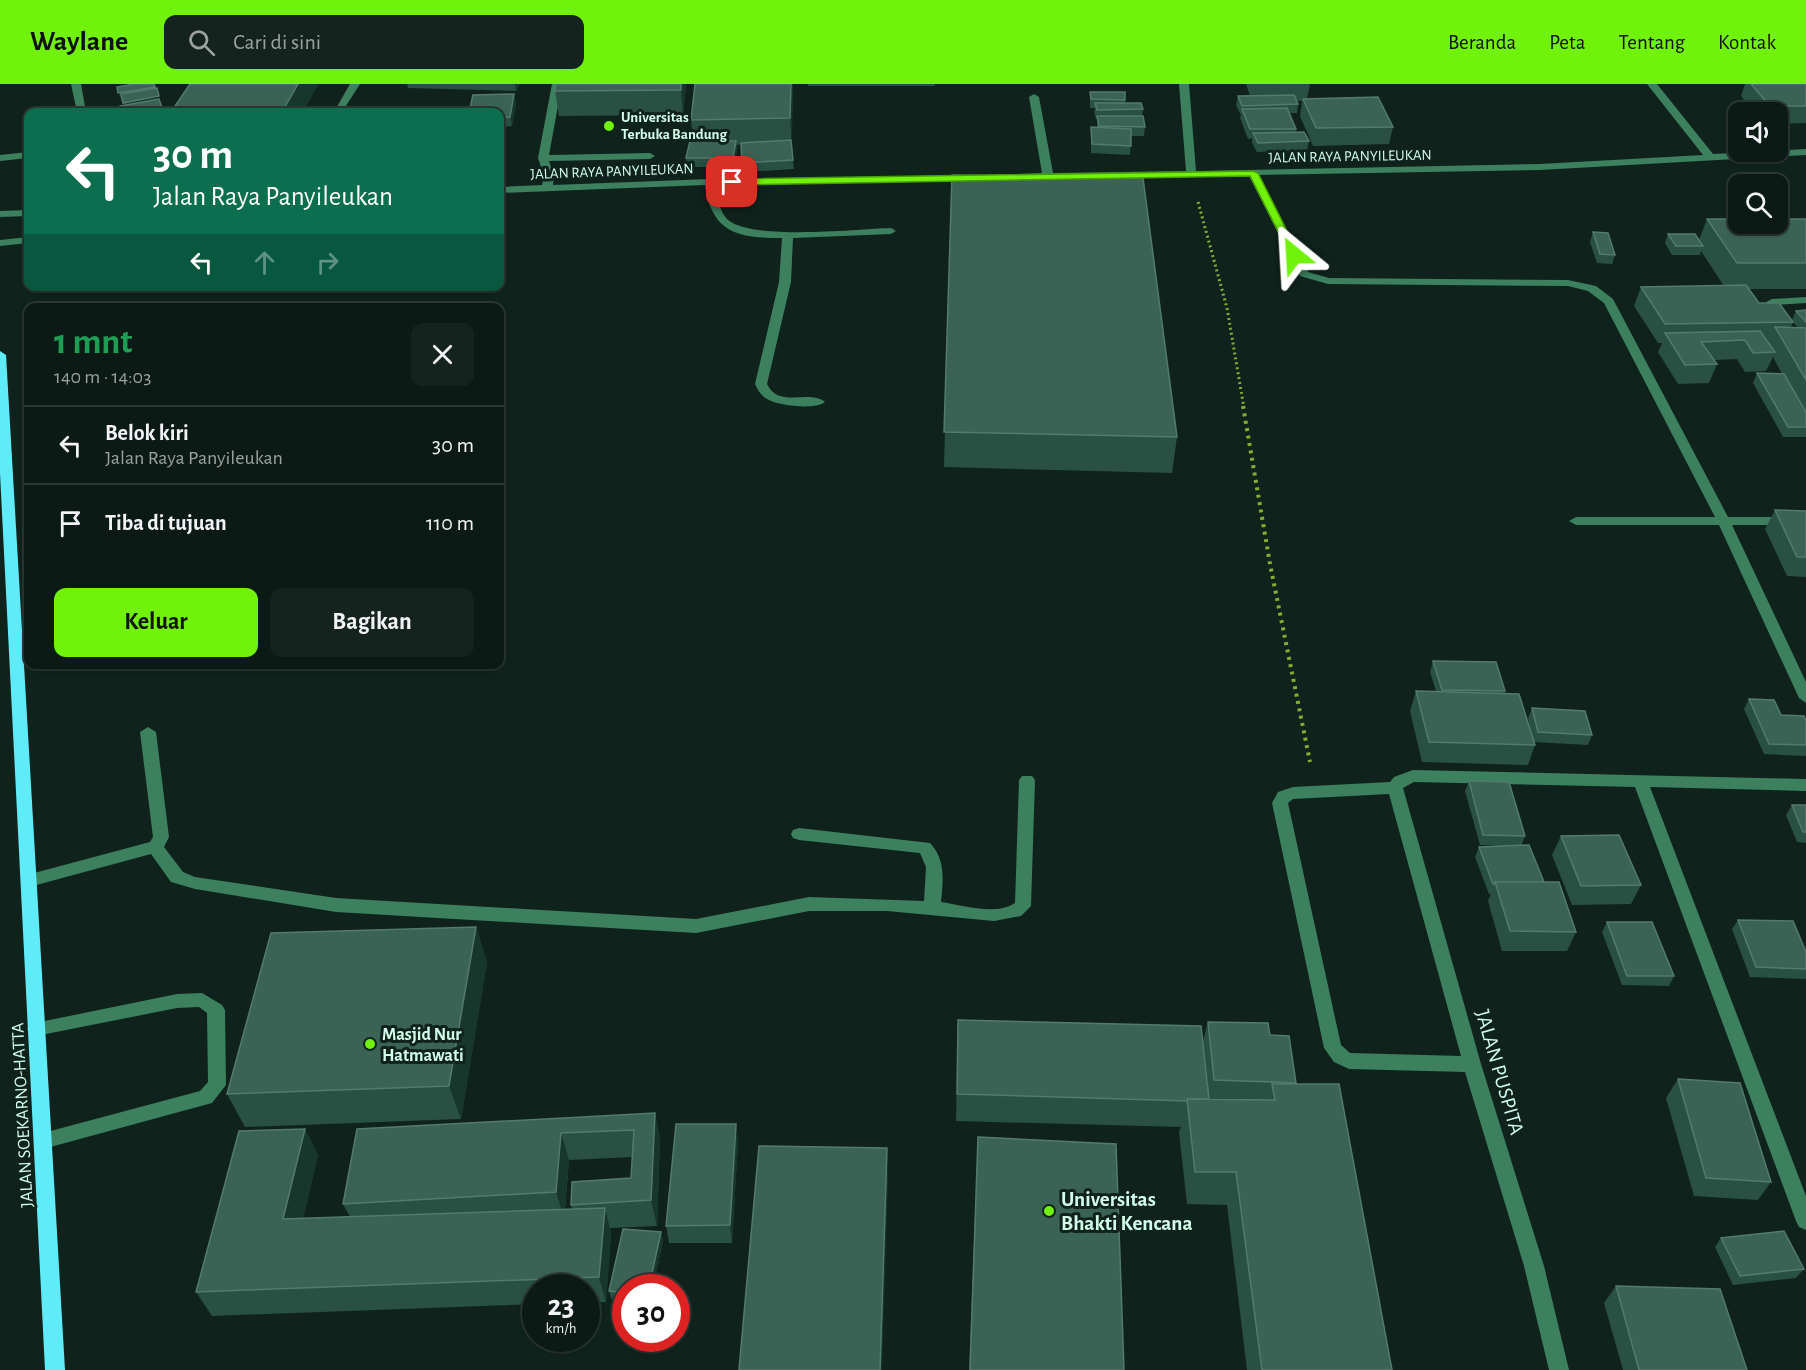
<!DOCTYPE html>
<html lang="id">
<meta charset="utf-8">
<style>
:root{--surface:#0b1a15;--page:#14231e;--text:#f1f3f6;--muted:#9aa1a0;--line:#2b3834;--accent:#71f20a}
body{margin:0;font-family:"Alegreya Sans",sans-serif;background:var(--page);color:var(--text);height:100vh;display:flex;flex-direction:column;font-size:22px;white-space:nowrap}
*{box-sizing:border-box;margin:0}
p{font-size:20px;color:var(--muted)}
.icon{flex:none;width:33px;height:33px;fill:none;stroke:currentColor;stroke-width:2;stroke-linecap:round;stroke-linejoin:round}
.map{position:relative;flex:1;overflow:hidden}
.side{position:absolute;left:24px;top:219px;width:480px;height:366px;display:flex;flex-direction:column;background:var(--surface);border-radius:12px;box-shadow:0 2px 4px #0004,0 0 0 2px var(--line)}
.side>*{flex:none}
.top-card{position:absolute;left:24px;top:24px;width:480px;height:183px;border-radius:12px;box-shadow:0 2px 4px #0004,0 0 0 2px var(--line);background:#0b6e4f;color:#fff;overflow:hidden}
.controls{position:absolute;left:1728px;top:18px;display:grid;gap:12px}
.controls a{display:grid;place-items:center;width:60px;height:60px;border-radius:12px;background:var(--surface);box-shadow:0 2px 4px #0004,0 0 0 2px var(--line);font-size:30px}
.speed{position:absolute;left:522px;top:1190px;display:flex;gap:12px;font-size:30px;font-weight:700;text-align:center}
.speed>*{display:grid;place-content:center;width:78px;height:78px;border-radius:50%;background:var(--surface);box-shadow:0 2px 4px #0004,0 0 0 2px var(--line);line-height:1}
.speed small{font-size:15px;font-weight:400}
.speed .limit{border:9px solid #d22;background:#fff;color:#111}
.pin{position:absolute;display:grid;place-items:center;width:51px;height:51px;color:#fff;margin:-26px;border-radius:12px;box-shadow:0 3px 9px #0006}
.me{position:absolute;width:66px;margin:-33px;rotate:333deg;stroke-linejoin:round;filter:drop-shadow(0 0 4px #0008)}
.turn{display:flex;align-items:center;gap:21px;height:126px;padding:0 30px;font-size:27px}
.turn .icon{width:78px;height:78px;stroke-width:2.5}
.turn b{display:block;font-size:42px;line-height:51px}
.lanes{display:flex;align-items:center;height:57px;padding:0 30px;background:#0003;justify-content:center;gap:30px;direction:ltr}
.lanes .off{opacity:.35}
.round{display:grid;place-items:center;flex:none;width:63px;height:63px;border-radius:12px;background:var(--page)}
.headline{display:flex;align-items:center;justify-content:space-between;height:102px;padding:0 30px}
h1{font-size:36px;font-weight:700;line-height:45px;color:#1e9e55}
.button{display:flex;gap:12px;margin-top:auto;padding:12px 30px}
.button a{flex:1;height:69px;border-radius:12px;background:var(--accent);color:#111;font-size:24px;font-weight:700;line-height:69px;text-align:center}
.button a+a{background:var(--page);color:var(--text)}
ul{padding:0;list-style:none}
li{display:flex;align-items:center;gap:18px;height:78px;padding:0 30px;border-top:2px solid var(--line)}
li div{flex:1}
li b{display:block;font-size:22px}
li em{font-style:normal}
header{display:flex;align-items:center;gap:36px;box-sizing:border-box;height:84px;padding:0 30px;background:var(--accent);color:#111}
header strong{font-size:28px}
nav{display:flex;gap:33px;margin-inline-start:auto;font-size:21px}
.search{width:420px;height:54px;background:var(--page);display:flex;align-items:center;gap:15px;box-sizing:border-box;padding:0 21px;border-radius:12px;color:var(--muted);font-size:22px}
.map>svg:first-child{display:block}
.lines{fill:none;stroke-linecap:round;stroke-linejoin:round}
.path-far1{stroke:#7fb034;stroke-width:3;stroke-dasharray:2 3;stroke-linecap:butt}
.path{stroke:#7fb034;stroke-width:4;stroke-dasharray:3 4.5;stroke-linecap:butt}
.minor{fill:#3c805e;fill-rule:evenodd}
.major{fill:#5fecf8;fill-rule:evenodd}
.wall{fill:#295043;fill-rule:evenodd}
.shaded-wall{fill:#17362c}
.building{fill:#3b6355;stroke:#537b6c;stroke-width:1.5}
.route{fill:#71f20a;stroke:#499d06;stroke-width:1.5}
.poi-dot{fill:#71f20a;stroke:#0f231c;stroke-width:2}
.labels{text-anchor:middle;stroke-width:6;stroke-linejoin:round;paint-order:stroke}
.far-poi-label{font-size:15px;font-weight:bold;fill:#d3fdeb;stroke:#0f231c;text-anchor:start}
.far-street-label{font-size:15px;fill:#d3fdeb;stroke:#0f231c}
.poi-label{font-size:18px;font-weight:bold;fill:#d3fdeb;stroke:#0f231c;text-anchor:start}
.street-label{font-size:18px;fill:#d3fdeb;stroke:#0f231c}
.near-street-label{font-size:21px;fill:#d3fdeb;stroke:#0f231c}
.near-poi-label{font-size:21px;font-weight:bold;fill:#d3fdeb;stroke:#0f231c;text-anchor:start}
</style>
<header>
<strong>Waylane</strong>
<div class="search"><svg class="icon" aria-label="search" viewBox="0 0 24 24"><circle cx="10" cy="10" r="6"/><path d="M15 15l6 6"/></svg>Cari di sini</div>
<nav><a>Beranda</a><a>Peta</a><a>Tentang</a><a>Kontak</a></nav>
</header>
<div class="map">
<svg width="1806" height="1286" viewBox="0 0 1806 1286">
<rect width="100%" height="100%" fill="#0f231c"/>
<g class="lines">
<path class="path-far1" d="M1198,118l29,106 17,100"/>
<path class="path" d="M1243,322l27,158 40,198"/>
<path class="minor" d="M71,0h10l5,28h-9z
M350,0h10l-18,28h-8z
M552,0h10l-13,71 101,-2 5,3 -5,3 -101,2 5,15 -1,9 157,-6 263,-4 5,3 -5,3 -257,4c1,12 3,25 11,34 22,22 131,10 164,9l5,3 -5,3 -98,4 -2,44 -24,102c12,25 42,5 58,18 -9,8 -47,4 -58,-3 -6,-3 -9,-9 -12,-15l24,-102 3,-44c-43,0 -70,-4 -77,-53l-205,8v-6l42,-2 2,-9 -6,-18z
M1179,0h10l7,87 344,-7 163,-9 -56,-71h10l56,70 93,-5v6l-266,15 -281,5 49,97 21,6 239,2 28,6 17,13 115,218h78v8h-74l74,157v21l-7,-5 -80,-173h-143l-7,-4 7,-4h139l-111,-214 -16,-12 -20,-5 -240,-2 -28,-8 -51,-100 -234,4 -5,-3 5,-3 27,-1 -13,-76 5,-3 5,3 14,76 133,-2z
M28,68v6l-28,3v-6z
M28,126v6l-28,1v-6z
M28,153v6l-28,3v-6z
M1806,213v6l-34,2 -6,-3 6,-3z
M28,544v10l-12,3 -7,-5 2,-3z
M148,643l8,5 13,105 -5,10 19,25 12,5 141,21 360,21 113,-22 115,4 2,-34 -6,-14 -121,-13 -6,-2 -2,-4 2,-4 6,-2 131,15c16,17 13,37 11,59 21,3 55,14 74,1l4,-123 3,-4h10l3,4 -4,126 -10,10 -27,5 -107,-10h-78l-113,22 -360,-21 -141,-23 -24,-7 -20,-28 -122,33 -6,-1 -2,-5 2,-5 127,-34 3,-5 -13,-105z
M1413,686l393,9v12l-156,-4 156,409v34l-7,-3 -3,-6 -161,-434 -221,-5 -11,6 78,276 63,202 25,104h-20l-25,-104 -59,-194 -116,-3 -15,-7 -10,-14 -52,-245 6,-11 15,-5 97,-5 4,-5zM1389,710l72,262 -111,-3 -9,-8 -53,-242 5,-4z
M202,909l20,12 3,5 1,75 -14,18 -169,46 -7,-2 -2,-6 2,-6 7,-2 157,-42 8,-9 -1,-69 -8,-6 -22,1 -141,28 -6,-2 -3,-5 3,-5 147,-30z"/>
<path class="major" d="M0,267l6,4 59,1015h-20l-45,-897z"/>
</g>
<path class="wall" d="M407,0h113l-4,7 -108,-3z
M686,0l-3,31 -124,1 -4,-25z
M695,0h98l-2,60 3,25 -51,3 -2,-28 -4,1v5l-3,17h-47l-1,-9 7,-17 -2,-21z
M808,0h127v2h-127z
M1246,0h64l-3,15 86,28 -4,17 -76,2 -13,-30 2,-15h-5l1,3 -1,9h-8l7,16 -1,3 14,9 -2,9 -50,2 -5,-9v-5l-4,1 -8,-21 1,-3 -5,-10 2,-9h12z
M1745,0h61v39l-28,1v-12h-24l-13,-16z
M1090,8l35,8v3l18,6 -1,7 3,11 -1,9h-13l-1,19 -39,-2v-26l6,1v-9h-1l-2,-7 1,-4h-5z
M514,10l2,9 -4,23 -12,1v-15z
M952,91l225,262 -5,36 -228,-6z
M1707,135h99v70h-57l10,14 33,17 4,-9 10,-1v127h-23l-30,-54 4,-10 25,1 -9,-17 -7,14 -21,1 -8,-13 -23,1 3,4 -8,19 -31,1 -20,-32 4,-9h-4l-24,-37 7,-19 83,-1 -23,-35 -1,4h-28l-7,-12 3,-9 31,6zM1793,238l5,6 -7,-1z
M1593,148l22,23 -3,9 -15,-1 -7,-21z
M1775,426l31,1v66l-19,-1 -22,-47z
M1433,577l72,30 -1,3 28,41 -4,-17 4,-10 60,27 -4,10 -54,-3 1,3 -7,20 -106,-3 -12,-51 6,-20h20l-6,-19z
M1749,615l32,16 25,6v35l-42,-2 -20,-45z
M1469,697l56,55 -4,10 55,86 -9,19h-65l-14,-50 3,-7h-2l-14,-37 4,-10 35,-1 -34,-1 -15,-54z
M1792,721h14v38l-9,-1 -11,-27z
M1561,752l80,49 -10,19 -59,1 -20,-50z
M1738,836l68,32v27l-56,-2 -18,-48z
M1607,838l67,54 -5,10 -47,-1 -20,-53z
M476,843l11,35 -26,157 -216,8 -18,-33z
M958,936l250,64 -5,-43 5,-19 62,13 26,48 96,287h-145l-20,-165 -40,-1 -8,-72 2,-5 -225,-6z
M1678,995l93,103 -13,18 -64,-4 -28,-98z
M655,1029l5,26 -3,87 -47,2 1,5 -5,69 -20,1v-16h-50v17l-324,12 -16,-24 109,-163 13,26 -15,64 47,-2 -7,-13 14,-75zM632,1073l-1,21 -60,27 1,4 -7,1 4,-50z
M736,1040l2,18 -6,101h-63l-3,-17z
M978,1053l146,233h-155z
M661,1148l2,9 -10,46h-27v14l-14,-1 -3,-9z
M1721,1154l83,31 -8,9 -63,7 -18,-38z
M1616,1202l131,84h-124l-19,-67z"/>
<path class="shaded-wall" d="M155,0l3,12 -36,6 -4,-9z
M298,0h21l-16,28h-21z
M515,0h5l-4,7z
M681,0h5l-3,31 -2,-25z
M791,0h2l-1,60 -2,-26z
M157,4l6,24 -37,-1 -3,-8z
M514,10l2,9 -4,23 -2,-9z
M736,57l1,9 -3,17 -1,-9z
M476,843l11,35 -26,157 -12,-33z
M655,1029l5,26 -3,87 -6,-26z
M736,1040l2,18 -6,101 -2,-18z
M305,1045l13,26 -21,90 -14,-26z
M561,1049l8,27 -5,57 -8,-25z
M887,1064l1,32 -6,190h-2z
M605,1124l6,25 -5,69 -7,-25z
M661,1148l2,9 -10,46h-4z"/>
<path class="building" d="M134,0h20l1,3 -37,6 -1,-6z
M190,0h108l-16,28h-111z
M556,0h125v6l-126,1z
M695,0h96l-1,34 -99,2z
M1751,0h55v22h-36z
M157,4l2,8 -36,7 -2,-9z
M1090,8h35v8l-34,-1z
M514,10l-4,23 -10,1v-6h-31l4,-17z
M1294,11l4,9 -56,2 -4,-10z
M1378,13l15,30 -77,1 -13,-29z
M159,15l3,9 -25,4h-16l-1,-6z
M1095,19h46l2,6 -46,1z
M1287,24l9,21h-46l-8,-20z
M159,26v2h-13z
M1097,32h46l2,11 -46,-1z
M1091,43l40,2v17l-39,-2z
M1304,48l5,9 -51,2 -5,-10z
M791,56l2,20 -51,3 -1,-20z
M690,57h46l-3,17h-47z
M952,91l191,3 34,259 -233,-5z
M1707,135h31v5h40v-5h28v44h-69z
M1593,148l15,1 7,22 -15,-1z
M1668,150h27l8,12h-27z
M1746,201l13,18h20l14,19 -128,2 -24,-37z
M1806,226v12l-10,-11z
M1775,243l31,1v52z
M1760,247l15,21 -22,1 -8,-13 -44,2 16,22 -32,1 -20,-32z
M1757,289l27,1 22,38v15h-18z
M1775,426l31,1v46h-9z
M1433,577l63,1 9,29 -63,-1z
M1416,607l103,3 16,51 -106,-3z
M1749,615l25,1 7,15 23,1 2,5v24l-37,-1z
M1532,624l53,3 7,24 -54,-3z
M1469,697l40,1 16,54 -42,-1z
M1792,721h14v27h-3z
M1619,751l22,50 -60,1 -20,-50z
M1529,761l15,37h-49v2h-2l-14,-37z
M1495,798h64l17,50 -66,-1z
M1738,836l55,1 13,31v17l-50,-2z
M1607,838h45l22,54h-47z
M476,843l-27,159 -222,8 44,-161z
M958,936l243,6 8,73h-22v2l-230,-7z
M1208,938l60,1 2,12 19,1 7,47 -82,-3z
M1678,995l62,4 31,99 -65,-4z
M1272,1000h67l53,286h-130l-26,-198h-41l-8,-73 88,1z
M655,1029l-4,87 -80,5 1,-23 59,-4 3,-48 -73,3 -5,59 -213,12 14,-75z
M676,1040h60l-6,101 -64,1z
M305,1045l-22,90 322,-11 -6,69 -403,15 43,-161z
M978,1053l138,7 8,226h-154z
M759,1062l128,2 -7,222h-141z
M623,1145l38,3 -12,55h-23v6l-17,-2z
M1784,1147l20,38 -64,7 -19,-38z
M1616,1202l104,3 27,81h-108z"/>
<path class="route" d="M1253,87l5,2 41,82 -1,2 -8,-2 -40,-79 -518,9 -4,-3 4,-3z"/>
<g class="poi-dot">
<circle cx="609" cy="42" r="6"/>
<circle cx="370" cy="960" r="6"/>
<circle cx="1049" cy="1127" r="6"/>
</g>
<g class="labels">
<g class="far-poi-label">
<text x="621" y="38">Universitas<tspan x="621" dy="17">Terbuka Bandung</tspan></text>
</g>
<g class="far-street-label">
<text transform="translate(1350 72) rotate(-1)" y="5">JALAN RAYA PANYILEUKAN</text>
<text transform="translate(612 87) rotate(-2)" y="5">JALAN RAYA PANYILEUKAN</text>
</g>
<g class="poi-label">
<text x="382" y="956">Masjid Nur<tspan x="382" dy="21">Hatmawati</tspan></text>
</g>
<g class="street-label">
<text transform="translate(22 1031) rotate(-93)" y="6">JALAN SOEKARNO-HATTA</text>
</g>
<g class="near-street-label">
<text transform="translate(1500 988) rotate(74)" y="7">JALAN PUSPITA</text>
</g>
<g class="near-poi-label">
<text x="1061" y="1122">Universitas<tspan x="1061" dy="24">Bhakti Kencana</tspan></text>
</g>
</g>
</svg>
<div class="controls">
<a><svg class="icon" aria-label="sound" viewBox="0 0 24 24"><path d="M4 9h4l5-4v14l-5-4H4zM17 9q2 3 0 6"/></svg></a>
<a><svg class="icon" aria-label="search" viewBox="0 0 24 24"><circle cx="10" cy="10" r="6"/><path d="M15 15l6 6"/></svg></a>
</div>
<div class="speed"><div>23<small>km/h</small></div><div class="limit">30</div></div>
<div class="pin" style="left:732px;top:98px;background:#d93025"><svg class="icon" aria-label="arrive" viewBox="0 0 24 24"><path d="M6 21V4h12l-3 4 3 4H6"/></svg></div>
<svg class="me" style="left:1294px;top:171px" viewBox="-20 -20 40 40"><path d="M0-17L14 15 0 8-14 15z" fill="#71f20a" stroke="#fff" stroke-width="4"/></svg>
<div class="top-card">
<div class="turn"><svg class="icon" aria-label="left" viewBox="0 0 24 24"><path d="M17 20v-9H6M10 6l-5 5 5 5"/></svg><div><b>30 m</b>Jalan Raya Panyileukan</div></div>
<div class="lanes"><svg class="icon" aria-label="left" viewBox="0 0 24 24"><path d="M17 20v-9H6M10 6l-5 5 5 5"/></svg><svg class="icon off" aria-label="ahead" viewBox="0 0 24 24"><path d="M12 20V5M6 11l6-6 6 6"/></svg><svg class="icon off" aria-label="right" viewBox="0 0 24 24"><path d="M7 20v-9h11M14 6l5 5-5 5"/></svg></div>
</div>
<section class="side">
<div class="headline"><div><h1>1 mnt</h1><p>140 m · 14:03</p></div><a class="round"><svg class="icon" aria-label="close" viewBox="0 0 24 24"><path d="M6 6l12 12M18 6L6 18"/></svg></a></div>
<ul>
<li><svg class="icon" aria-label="left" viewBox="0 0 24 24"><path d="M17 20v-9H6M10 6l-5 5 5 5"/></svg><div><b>Belok kiri</b><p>Jalan Raya Panyileukan</p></div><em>30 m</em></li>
<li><svg class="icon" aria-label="arrive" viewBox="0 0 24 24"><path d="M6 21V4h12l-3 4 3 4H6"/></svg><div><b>Tiba di tujuan</b></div><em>110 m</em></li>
</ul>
<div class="button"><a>Keluar</a><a>Bagikan</a></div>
</section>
</div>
